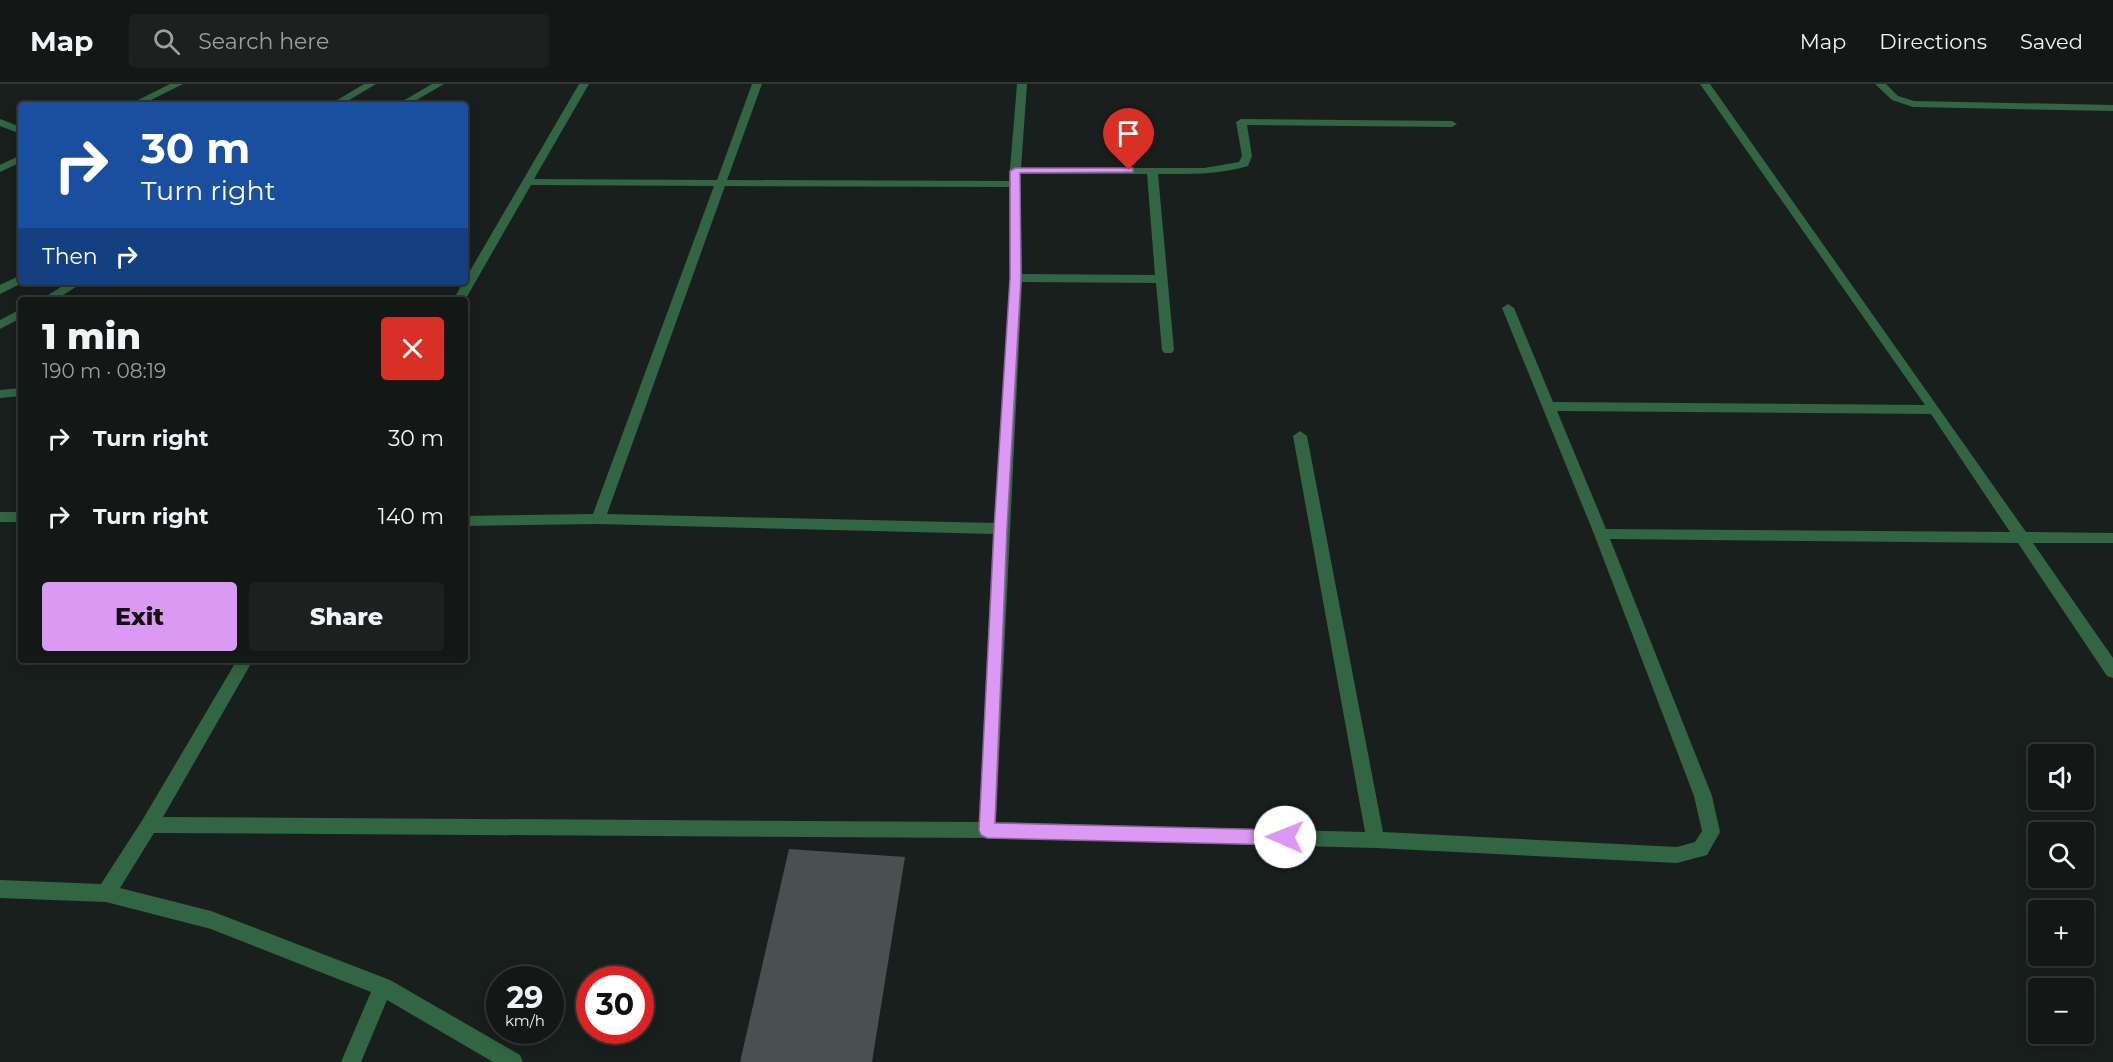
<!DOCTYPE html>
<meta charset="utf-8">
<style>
:root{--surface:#131716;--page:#1c201f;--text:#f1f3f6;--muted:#9d9fa1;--line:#323635;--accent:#dc99f4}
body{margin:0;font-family:Montserrat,sans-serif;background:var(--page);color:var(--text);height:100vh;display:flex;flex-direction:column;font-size:22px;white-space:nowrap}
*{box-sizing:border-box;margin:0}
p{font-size:20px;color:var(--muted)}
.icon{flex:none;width:33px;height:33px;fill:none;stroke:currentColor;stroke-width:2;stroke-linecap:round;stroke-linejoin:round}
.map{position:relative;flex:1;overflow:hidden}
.details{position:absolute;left:18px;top:213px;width:450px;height:366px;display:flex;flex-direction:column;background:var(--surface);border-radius:6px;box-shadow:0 3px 15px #0003,0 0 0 2px var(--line)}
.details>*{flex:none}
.hud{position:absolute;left:18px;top:18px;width:450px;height:183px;border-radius:6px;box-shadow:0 3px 15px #0003,0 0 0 2px var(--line);background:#1a4fa0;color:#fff;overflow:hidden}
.buttons{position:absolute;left:2028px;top:660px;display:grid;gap:12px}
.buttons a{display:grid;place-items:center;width:66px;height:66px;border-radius:6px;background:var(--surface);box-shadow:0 3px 15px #0003,0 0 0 2px var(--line);font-size:30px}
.speed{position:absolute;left:486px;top:882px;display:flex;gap:12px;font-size:30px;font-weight:700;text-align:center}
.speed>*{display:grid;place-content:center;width:78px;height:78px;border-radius:50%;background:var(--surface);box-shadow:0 3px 15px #0003,0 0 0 2px var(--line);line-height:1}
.speed small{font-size:15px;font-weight:400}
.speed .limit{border:9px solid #d22;background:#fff;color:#111}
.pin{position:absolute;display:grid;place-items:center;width:51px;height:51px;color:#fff;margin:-62px -26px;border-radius:50% 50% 50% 0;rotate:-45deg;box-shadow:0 0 6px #0007}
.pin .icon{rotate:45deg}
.me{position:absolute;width:66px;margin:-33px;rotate:271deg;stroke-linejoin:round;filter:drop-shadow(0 0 4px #0008)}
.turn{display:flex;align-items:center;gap:21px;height:126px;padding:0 24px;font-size:27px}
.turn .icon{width:78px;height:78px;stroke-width:2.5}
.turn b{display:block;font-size:42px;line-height:51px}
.then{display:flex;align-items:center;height:57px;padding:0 24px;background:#0003;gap:12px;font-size:22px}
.round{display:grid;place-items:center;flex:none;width:63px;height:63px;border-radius:6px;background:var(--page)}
.head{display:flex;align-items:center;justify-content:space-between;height:102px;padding:0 24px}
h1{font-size:36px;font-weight:800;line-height:45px}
.action{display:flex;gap:12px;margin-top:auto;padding:12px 24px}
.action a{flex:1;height:69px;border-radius:6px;background:var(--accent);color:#111;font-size:24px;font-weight:800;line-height:69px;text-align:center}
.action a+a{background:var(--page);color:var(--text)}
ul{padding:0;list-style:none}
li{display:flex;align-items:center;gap:18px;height:78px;padding:0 24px}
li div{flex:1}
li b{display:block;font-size:22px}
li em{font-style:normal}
header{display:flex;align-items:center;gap:36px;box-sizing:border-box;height:84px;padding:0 30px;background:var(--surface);border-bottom:2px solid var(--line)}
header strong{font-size:28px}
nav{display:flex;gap:33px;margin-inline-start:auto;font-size:21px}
.search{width:420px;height:54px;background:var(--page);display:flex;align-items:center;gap:15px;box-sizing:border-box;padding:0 21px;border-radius:6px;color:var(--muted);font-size:22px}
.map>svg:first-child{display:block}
.building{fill:#4a5051}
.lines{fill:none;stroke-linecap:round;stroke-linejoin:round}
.minor{fill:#316543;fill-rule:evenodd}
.route{fill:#dc99f4;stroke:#8f639f;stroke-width:1.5}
</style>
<header>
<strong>Map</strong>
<div class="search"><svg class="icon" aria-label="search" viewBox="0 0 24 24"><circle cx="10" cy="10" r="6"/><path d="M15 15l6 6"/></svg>Search here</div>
<nav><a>Map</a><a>Directions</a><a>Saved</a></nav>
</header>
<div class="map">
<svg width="2113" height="978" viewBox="0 0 2113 978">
<rect width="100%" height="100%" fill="#191f1d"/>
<path class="building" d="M789,765l116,8 -33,205h-132z"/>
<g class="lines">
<path class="minor" d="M170,0h13l-42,21h-13z
M364,0h12l-35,21h-12z
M432,0h12l-36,21h-12z
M579,0h10l-55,95 183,1 35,-96h10l-35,96 282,1 8,-97h10l-6,84h183l35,-6 3,-6 -6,-34 5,-3 211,2 5,3 -5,3 -205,-2 5,31 -4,10c-30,9 -60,8 -90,8l16,176 -2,3h-8l-2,-3 -6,-67 -134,-1 -26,540 369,10 -72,-396 7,-5 7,5 76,396 294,15 18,-5 7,-11 -8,-35 -100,-262 -92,-226 6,-4 6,4 39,94 372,3 -225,-321h10l316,448 87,1v10h-80l80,115v20l-6,-2 -89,-133 -408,-4 102,257 8,36 -13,23 -30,8 -301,-15 -389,-10 -833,-5 -34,55 91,23 179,69 130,75 3,7h-30l-106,-62 -26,62h-20l30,-70 -160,-63 -105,-27 -106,-4v-18l101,4 42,-65 94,-159h16l-90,157 816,5 14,-288 -395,-10 -133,2v-10l128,-2 121,-328 -183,-1 -66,115h-12zM1020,90h127l8,101 -133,-1zM725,102l284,1 1,91 -16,245 -387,-9zM1557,327l374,3 79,118 -404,-3z
M1875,0h11l12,12 16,5 199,4v6l-200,-4 -21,-7z
M0,35l21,8v7l-21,-8z
M21,71v7l-21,10v-7z
M21,191v7h3l-24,12v-9z
M69,198h15l-29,18h-15z
M21,225v9l-21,11v-9z
M21,304v8l-21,2v-8z
M0,428h21v10h-21z"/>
</g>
<path class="route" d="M1129,84h4v4l-113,1 1,105 -14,251 -12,294 290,7 6,2 2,5 -2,6 -6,2 -298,-7 -6,-3 -2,-5 15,-301 16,-251v-107l5,-3z"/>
</svg>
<div class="buttons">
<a><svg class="icon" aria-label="sound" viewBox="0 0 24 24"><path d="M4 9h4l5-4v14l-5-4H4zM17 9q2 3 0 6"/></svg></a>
<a><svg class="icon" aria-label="search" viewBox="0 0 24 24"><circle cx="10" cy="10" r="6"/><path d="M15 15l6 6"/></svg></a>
<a>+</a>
<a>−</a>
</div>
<div class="speed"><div>29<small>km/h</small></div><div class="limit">30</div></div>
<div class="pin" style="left:1129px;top:86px;background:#d93025"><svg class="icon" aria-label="arrive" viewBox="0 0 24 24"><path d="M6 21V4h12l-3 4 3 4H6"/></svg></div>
<svg class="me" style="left:1285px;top:753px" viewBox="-20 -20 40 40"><circle r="19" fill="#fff"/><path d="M0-13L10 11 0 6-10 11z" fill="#dc99f4"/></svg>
<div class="hud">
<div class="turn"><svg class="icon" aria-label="right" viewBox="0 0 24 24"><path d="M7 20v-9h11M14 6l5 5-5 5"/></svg><div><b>30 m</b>Turn right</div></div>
<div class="then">Then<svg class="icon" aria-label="right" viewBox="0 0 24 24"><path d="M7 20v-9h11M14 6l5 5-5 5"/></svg></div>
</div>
<section class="details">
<div class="head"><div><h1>1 min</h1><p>190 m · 08:19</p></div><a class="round" style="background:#d93025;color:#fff"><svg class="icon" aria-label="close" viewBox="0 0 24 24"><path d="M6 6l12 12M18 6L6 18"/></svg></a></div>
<ul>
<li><svg class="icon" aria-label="right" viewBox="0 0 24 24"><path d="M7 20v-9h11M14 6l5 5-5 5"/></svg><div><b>Turn right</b></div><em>30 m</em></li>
<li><svg class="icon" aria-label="right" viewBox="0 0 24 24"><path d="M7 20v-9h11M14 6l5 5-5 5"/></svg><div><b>Turn right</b></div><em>140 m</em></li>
</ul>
<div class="action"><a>Exit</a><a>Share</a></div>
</section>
</div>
